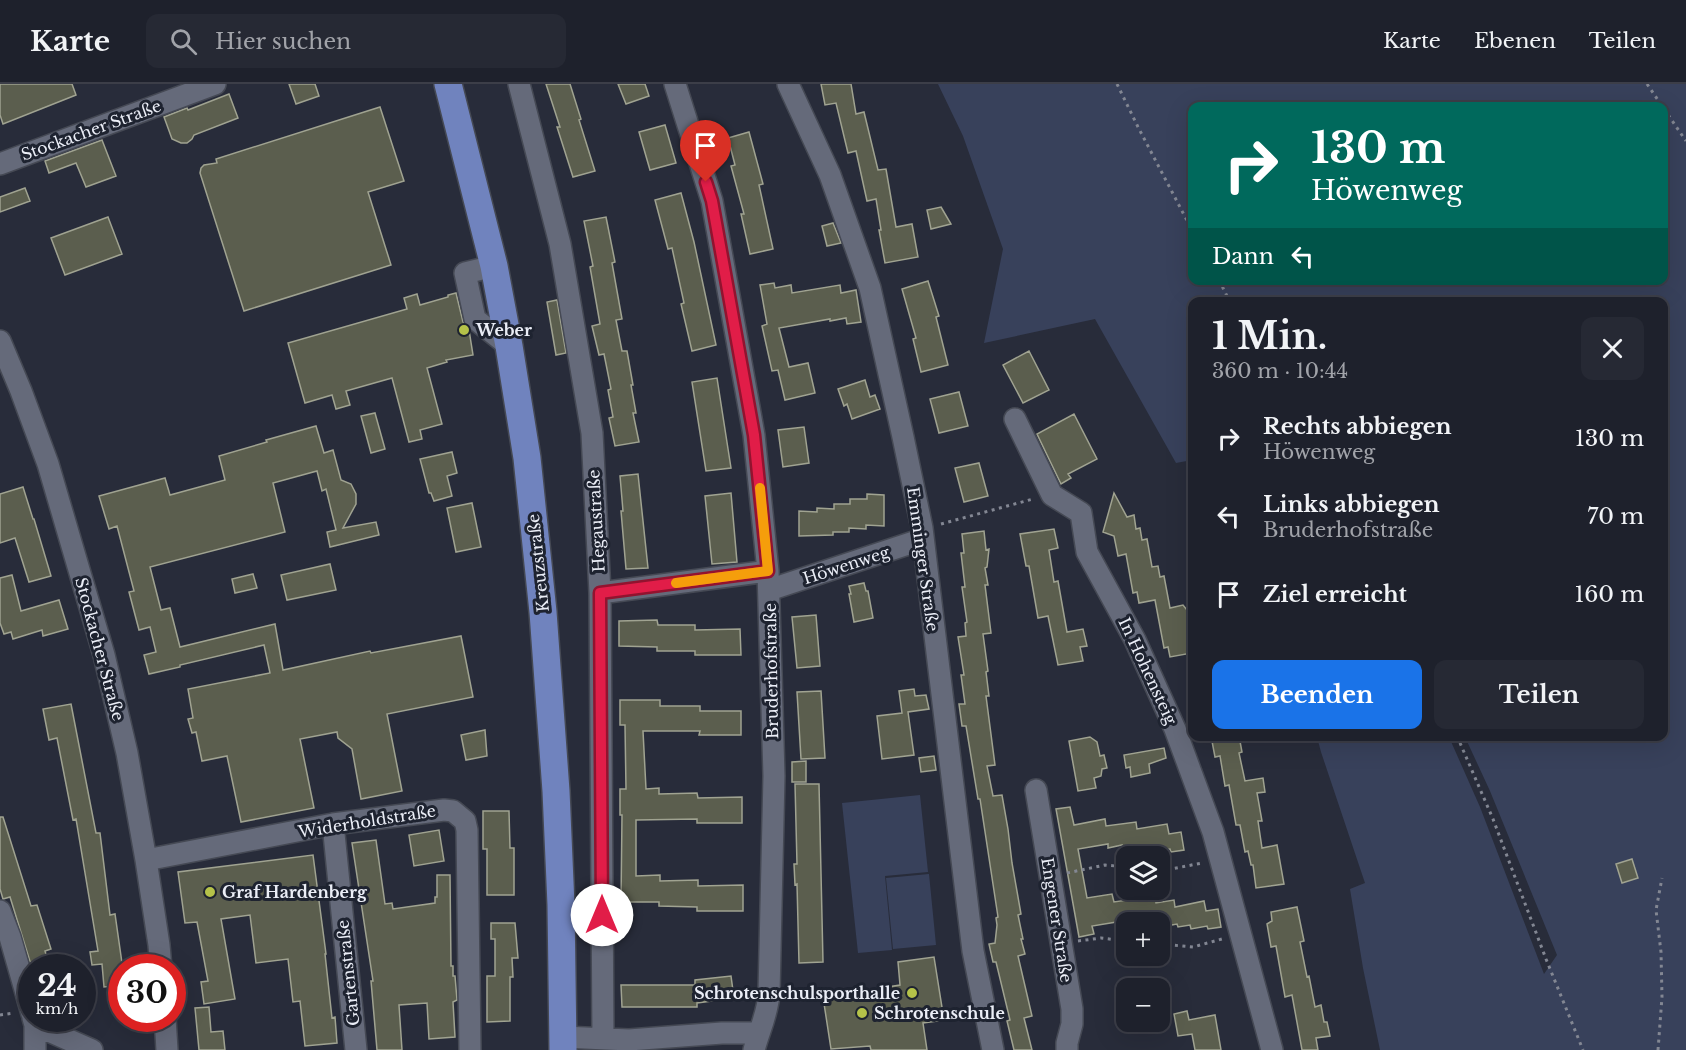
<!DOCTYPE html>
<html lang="de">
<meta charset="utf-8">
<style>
:root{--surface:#1e212c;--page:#262934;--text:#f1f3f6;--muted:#a1a3a9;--line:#3c3e48;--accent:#1a73e8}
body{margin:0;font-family:"Libre Baskerville",serif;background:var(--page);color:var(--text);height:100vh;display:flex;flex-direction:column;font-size:22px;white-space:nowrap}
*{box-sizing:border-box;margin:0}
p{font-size:20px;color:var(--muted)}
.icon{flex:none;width:33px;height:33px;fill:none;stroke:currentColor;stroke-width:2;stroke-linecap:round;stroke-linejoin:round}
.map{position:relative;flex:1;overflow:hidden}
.details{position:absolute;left:1188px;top:213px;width:480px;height:444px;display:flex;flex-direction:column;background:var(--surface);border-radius:12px;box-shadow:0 6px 24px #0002,0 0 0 2px var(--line)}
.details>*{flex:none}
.hud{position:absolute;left:1188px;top:18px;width:480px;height:183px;border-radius:12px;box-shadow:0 6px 24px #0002,0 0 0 2px var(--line);background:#00695c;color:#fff;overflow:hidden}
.controls{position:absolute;left:1116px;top:762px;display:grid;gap:12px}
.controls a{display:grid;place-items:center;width:54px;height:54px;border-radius:12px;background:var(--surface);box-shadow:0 6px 24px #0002,0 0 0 2px var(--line);font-size:30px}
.speed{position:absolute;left:18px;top:870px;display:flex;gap:12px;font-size:30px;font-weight:700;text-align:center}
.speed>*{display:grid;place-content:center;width:78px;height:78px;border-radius:50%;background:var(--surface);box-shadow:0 6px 24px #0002,0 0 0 2px var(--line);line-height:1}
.speed small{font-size:15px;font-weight:400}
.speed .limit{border:9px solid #d22;background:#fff;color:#111}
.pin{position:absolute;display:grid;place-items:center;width:51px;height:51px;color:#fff;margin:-62px -26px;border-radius:50% 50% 50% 0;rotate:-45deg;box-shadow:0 0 6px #0007}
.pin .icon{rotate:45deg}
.me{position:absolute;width:66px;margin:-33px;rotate:0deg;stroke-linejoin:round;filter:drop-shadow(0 0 4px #0008)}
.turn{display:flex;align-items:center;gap:21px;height:126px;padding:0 24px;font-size:27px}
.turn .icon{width:78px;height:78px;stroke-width:2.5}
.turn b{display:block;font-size:42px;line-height:51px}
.then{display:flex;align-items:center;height:57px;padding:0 24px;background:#0003;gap:12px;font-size:22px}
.round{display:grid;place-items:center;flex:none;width:63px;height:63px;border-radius:12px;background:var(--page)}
.overview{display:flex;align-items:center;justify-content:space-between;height:102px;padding:0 24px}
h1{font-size:36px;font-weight:700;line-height:45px}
.primary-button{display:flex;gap:12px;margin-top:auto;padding:12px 24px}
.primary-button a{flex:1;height:69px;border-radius:12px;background:var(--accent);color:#fff;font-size:24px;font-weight:700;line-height:69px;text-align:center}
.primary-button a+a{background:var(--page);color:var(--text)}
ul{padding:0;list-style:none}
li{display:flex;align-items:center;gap:18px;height:78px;padding:0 24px}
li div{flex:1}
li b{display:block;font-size:22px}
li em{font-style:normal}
header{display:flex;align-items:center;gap:36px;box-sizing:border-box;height:84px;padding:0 30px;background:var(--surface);border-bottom:2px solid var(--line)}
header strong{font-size:28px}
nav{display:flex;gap:33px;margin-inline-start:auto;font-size:21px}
.search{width:420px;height:54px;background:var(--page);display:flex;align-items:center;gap:15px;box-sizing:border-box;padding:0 21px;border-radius:12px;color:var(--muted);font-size:22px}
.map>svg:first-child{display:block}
.green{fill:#38415b;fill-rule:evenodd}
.building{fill:#5b5e4e;stroke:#a0a391;stroke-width:1.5}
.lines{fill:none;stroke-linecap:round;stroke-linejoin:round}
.minor-casing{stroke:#454954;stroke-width:24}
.major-casing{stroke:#454954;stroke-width:30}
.path{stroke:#838793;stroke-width:3;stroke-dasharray:3 4.5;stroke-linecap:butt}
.minor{stroke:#656a7a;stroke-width:21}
.major{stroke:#7083be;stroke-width:27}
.route-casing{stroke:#92132f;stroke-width:15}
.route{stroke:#e11d48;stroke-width:10}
.slow{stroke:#f59e0b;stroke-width:10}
.poi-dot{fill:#b5c249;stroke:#1e2330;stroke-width:2}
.labels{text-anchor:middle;stroke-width:6;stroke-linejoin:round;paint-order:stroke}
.street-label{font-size:16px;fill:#ebeef7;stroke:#1e2330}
.poi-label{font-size:16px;font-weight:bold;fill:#ebeef7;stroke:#1e2330;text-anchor:start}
</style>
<header>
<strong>Karte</strong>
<div class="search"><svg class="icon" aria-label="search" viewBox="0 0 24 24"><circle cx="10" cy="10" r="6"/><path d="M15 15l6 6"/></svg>Hier suchen</div>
<nav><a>Karte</a><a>Ebenen</a><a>Teilen</a></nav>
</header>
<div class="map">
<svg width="1686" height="966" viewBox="0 0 1686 966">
<rect width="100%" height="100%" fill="#282c3a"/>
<path class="green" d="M938,0h748v966h-306l-17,-82 -13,-79 15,-6 -44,-131 -4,-15h132l31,70 64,167 13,-19 -67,-164 -25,-54 199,-1v-434h-472v158l-16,3 -81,-144 -111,24 19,-94 -40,-113zM1192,22h472v174h-472z
M920,711l8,77 -43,4 7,74 -34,3 -16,-150z
M929,790l7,71 -43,4 -7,-71z"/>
<path class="building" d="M0,0h72l4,11 -73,29 -3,-9z
M289,0h26l4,12 -23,8z
M546,0h24l11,35 -2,1 16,51 -22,6 -16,-50h3z
M618,0h27l4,12 -23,8z
M821,0h30l5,30 8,-2 14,58 8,-1 10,58 16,-3 6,33 -33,6 -6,-33h2l-5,-31 -9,2 -11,-50 -8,2 -12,-50 -11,2z
M229,10l9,24 -44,17 -2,4 -5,4h-6l-9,-4 -8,-22 23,-9 1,2z
M380,23l24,74 -36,11 23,73 -147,46 -44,-138 1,-5 3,-3 13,-2 -1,-4z
M665,41l11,38 -26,7 -11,-38z
M749,48l14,52 -4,1 14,64 -23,5 -9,-40h3l-13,-48 4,-1 -7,-27z
M102,56l14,36 -30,11 -10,-24 -27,10 -4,-12z
M25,104l5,13 -30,11v-15z
M681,109l13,49 22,103 -24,6 -11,-47 3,-1 -12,-55 -4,1 -13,-49z
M941,123l10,17 -20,5 -4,-19z
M108,133l14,37 -57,21 -14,-37z
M606,133l9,45 -3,1 10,56 -6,1 6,31h5l6,34h-2l5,28h-3l6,29 -24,4 -6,-28 4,-1 -5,-27 3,-1 -7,-35 -5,1 -7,-29 8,-2 -10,-57 3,-1 -9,-45z
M833,139l8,20 -14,3 -5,-20z
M928,197l11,35 -3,1 12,48 -27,7 -8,-33 3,-1 -14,-49z
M774,199l1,5 16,-3 1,8 48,-8 1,8 15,-3 5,32 -14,2 -1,-6 -16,3v-2l-51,9 10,39 19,-4 7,30 -30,7 -7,-30 -6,1 -10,-45 5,-2 -7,-39z
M456,209l7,29 6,8 4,25 -27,5 1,2 -20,6 15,56 -22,6 2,9 -13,3 -17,-64 -46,13 4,14 -14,4 -4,-14 -27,8 -17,-60 119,-34 -3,-11 13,-4 3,11 28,-8v-2z
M557,216l9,53 -10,2 -9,-53z
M1029,267l20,39 -26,13 -20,-38z
M717,294l14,90 -25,3 -14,-89z
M865,296l5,17 5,-2 5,14 -28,10 -5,-15 -3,2 -6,-17z
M959,308l9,34 -29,7 -9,-34z
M375,329l10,36 -14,4 -10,-37z
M1074,330l23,45 -29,15 3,4 -10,6 -24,-50z
M316,342l8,27 9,-3 8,30 10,4 5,10v10l-13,24 33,-6 3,13 -49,12 -3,-15 9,-2 -10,-41 -4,2 -5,-20 -44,12 12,49 -135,35 11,43 9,-2 10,39 95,-23 8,46 87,-19 1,2 90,-17 12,61 -86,17 15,77 -41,8 -9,-50 -14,-11 -1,-6 -37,7 14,69 -73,14 -14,-66 -25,5 -6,-29 -4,1 -4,-14 5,-1 -5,-29 82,-16 -6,-28 -84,20v2l-31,7 -5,-19 12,-3 -6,-25 -11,3 -10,-38 5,-1 -17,-65 -8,3 -10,-33 66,-18 5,17 55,-15 -6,-24 48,-14 -1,-2z
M804,343l5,36 -26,4 -5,-37z
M452,368l5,21 -10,3 5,20 -18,5 -3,-8h-2l-9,-34z
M979,379l9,33 -24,6 -9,-34z
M638,390l10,94 -22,1 -5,-58h2l-3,-35z
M23,403l10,32h1l17,57 -22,6 -14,-44 -15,5v-49z
M731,409l6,69 -25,2 -7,-68z
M1114,409l13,24 7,-2 2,14 4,-1 2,12 5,-1 5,28 6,-1 2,11 4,-1 6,32 13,-3 4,5 1,12 2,-1 2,14v7l-2,1 2,10 -22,4 -2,-10 -4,1 -9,-48 -16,3 -2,-11 -4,1 -7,-39 -8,2 -4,-20 -11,-4z
M867,410l17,1v31l-18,-1v4l-17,-1v4h-16v3l-34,1v-25l18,1v-4l17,1v-5h16v-5h17z
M472,419l9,44 -25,5 -9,-44z
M1054,445l4,19 -9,2 5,32 4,-1 9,51 16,-3 4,17 -7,1 3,14 -25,4 -10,-49 -10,2 -9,-52h-3l-6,-32z
M984,447l2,19 3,-1 -2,18 -2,1 3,17h-3l6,48 -8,1 5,37 -2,1 3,24h-3l9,69 -8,1 6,30 9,-1 6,34 4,34 9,51 -3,1 5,24h-2l4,15 -7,2 14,60 -8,2 8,32h-18l-7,-29 3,-1 -14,-58h-3l-4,-18 6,-1 2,-18 -1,-7 2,-1 -18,-118h-2l-12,-73h-4l-3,-22h6l-4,-29h3l-6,-38 8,-1 -1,-13 2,-1 -5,-35h3l-4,-34h3l-2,-19z
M330,480l6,26 -49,10 -6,-25z
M253,490l4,14 -22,5 -3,-14z
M12,491l9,36 38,-11 9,29 -25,7 -1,-6 -29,9 -2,-7 -7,2 -4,-11v-45z
M864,499l2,8h2l5,27 -19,4 -5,-28h2l-2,-8z
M816,531l4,51 -23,2 -5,-51z
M657,536l1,5h37v5l45,-1 1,26h-46v-4h-38v-4l-38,-1v-25z
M914,605l1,7 11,-1 3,14 -21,3 6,43 -32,4 -5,-43 25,-3 -3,-22z
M821,607l4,67 -24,1 -4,-67z
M620,616h40v6h40v5h41v24h-42l1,-4h-57l3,58 13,-1v6l38,-1 1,5 44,-1v26h-45v-4l-61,1v56l24,-1v6l38,-1v6l45,-1v26h-46v-4l-38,-1v-4h-38l1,-87h-2v-26h6l-1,-64h-5z
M71,620l25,129h4l10,82 5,-1 7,49v22l-18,2 -2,-23 -10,1 -2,-13 8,-1 -22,-132 -3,1 -16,-82 -8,2 -6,-31z
M485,646l2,26 -21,4 -5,-25z
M1211,652h28l3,16 -3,1 6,28 18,-3 2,14 -8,1 5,28h-4l4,27 15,-3 7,39 -28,4 -3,-23h-2l-3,-14 -3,1 -5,-27h-4l-7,-40 -4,1 -5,-30 -5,1z
M1090,653l7,5 3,14 4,-1 3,13 -5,1 -1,7 -7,2 2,10 -18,3 -9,-50z
M1164,664l2,10 -17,6 1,9 -19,4 -1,-10 -4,1 -2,-13z
M934,672l2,14 -15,2 -2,-14z
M806,677v21h-14v-20z
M795,700h24l4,178 -24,1 -2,-79 -2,1 -1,-21h3z
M1070,723l4,18 31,-6 1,7 30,-4 1,7 30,-5 2,10 12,-2 3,18 -13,2 -1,-3 -17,2v-4l-14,2v-3l-17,3v-4l-14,3v-4l-30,5 9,49 25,-4 2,8 41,-6 1,7 18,-3 1,7 29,-6 2,10 12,-2 3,18 -13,2 -1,-3 -16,3 -1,-4 -12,2 -1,-3 -17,3v-5h-31v-2l-37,6 2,8 -15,3 -23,-128z
M483,727h26l1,37h4v47h-27v-46h-4z
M0,733h3l28,89 6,-1 14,44 -6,2 5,17h-18l-22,-71 -7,2 -3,-10z
M439,746l5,31 -30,5 -5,-31z
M376,756l9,64 7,-1 1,6 42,-6v-6h2v-22h13l1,91h2v10h2l2,24 -4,2 2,35 -26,2 -2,-36 -28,2 3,45h-25l-6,-69h2l-21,-138z
M313,771l13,99h-1l7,64 3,-1 2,26 -32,3 -5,-45 -7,1 -5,-43 -32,4 -6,-48 -29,4 14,80 -31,5 -3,-22 7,-1 -11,-59 -12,1 -7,-51z
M1632,775l6,19 -16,5 -6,-19z
M1297,823l7,34 -4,1 7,35 2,-1 6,31 6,-2 3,17h3l3,14 -14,2 2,12h-16l-10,-55 -7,2 -9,-51 -5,1 -4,-23 5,-3 -1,-9z
M491,839h24l3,35h-6l1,19h-3v44l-23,1v-46h8v-37h-4z
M934,873l10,63 -21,3 4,27h-56l-1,-4 -39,3 -8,-52 77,-12 -2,-23z
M731,892l3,22 -37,5v4h-75l-1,-22h74v-5z
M209,923l2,25 12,-1 2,19h-26l-4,-42z
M1187,927l2,9 26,-5 6,35h-26l-3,-16 -14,2 -4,-22z"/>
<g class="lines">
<g class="minor-casing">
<path id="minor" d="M519,0l41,160 32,189 8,160 3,446
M675,0l37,117 42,234 14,136 6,205 -5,217c-1,20 -10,38 -15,57
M788,0l42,91 40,113 33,149 19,91 51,423 20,99
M0,80l215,-80
M494,182l-29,7 10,46 34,27
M0,257l21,50 27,73 56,191 23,98 19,107 13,85 2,23
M1015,335l37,76 29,18 6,39 48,88 40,89 38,103 59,218
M769,506l154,-51
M600,509l168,-22
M1036,706l36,219v15l-5,19v7
M333,740l23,226
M146,776l187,-36 111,-14 9,1 12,10 2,9 3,220
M0,827l10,26 22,77
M33,934l2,7v25
M165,934l2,32
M35,941l57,25
M563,953l66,3 93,-7h36"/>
</g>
<g class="major-casing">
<path id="major" d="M448,0l46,182 15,80 18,112 16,154 13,179 5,114 2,145"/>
</g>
<path class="path" d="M1117,0l21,43 54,103
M1647,0l39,57
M1219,196l11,22
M941,440l92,-25
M1457,652l36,83 53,140 37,91
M1160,786h6l36,-7
M1067,789l38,-8 21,2
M1078,857l23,-3 25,3
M1160,860l33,3 29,-8
M0,931l14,-2
M1658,966l4,-53 -1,-45 -5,-42 6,-32"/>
<use href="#minor" class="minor"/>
<use href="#major" class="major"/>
</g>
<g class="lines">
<g class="route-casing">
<path id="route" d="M602,831l-2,-322 168,-22 -14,-136 -42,-234 -6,-19"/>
</g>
<use href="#route" class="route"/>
<path class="slow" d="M676,499l92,-12 -8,-83"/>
</g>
<g class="poi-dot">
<circle cx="464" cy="246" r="6"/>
<circle cx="210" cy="808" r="6"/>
<circle cx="912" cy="909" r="6"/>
<circle cx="862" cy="929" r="6"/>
</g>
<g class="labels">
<g class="street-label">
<text transform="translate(91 46) rotate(-20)" y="6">Stockacher Straße</text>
<text transform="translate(596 437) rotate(-93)" y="6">Hegaustraße</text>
<text transform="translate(923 475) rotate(82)" y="6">Emminger Straße</text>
<text transform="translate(538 479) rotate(-96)" y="6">Kreuzstraße</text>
<text transform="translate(846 481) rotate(-18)" y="6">Höwenweg</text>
<text transform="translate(100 565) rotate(75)" y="6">Stockacher Straße</text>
<text transform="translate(771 587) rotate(-91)" y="6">Bruderhofstraße</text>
<text transform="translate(1148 587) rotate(65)" y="6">In Hohensteig</text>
<text transform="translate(367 737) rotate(-9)" y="6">Widerholdstraße</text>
<text transform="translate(1057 836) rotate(81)" y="6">Engener Straße</text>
<text transform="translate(348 889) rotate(-96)" y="6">Gartenstraße</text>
</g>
<g class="poi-label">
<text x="476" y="252">Weber</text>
<text x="222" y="814">Graf Hardenberg</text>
<text x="900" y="915" text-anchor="end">Schrotenschulsporthalle</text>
<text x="874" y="935">Schrotenschule</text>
</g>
</g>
</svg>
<div class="controls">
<a><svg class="icon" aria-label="layers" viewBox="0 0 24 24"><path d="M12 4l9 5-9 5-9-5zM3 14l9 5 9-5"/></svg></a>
<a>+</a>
<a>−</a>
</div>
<div class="speed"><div>24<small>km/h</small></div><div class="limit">30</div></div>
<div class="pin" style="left:706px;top:98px;background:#d93025"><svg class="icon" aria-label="arrive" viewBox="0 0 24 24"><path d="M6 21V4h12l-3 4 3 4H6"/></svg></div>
<svg class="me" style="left:602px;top:831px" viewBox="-20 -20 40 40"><circle r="19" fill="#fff"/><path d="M0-13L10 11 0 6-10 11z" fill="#e11d48"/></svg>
<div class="hud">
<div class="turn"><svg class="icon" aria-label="right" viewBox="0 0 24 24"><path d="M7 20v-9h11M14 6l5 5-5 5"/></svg><div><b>130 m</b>Höwenweg</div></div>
<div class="then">Dann<svg class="icon" aria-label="left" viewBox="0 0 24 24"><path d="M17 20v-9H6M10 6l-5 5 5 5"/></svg></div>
</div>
<section class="details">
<div class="overview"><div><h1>1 Min.</h1><p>360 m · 10:44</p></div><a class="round"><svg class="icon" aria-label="close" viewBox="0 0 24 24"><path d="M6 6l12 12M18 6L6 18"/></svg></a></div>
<ul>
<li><svg class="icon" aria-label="right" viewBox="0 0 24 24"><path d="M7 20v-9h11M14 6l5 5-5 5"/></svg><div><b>Rechts abbiegen</b><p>Höwenweg</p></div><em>130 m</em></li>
<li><svg class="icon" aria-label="left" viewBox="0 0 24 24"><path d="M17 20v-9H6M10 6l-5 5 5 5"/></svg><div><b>Links abbiegen</b><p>Bruderhofstraße</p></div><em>70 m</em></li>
<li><svg class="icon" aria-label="arrive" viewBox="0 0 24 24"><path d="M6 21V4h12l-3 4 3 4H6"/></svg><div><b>Ziel erreicht</b></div><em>160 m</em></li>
</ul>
<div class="primary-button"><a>Beenden</a><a>Teilen</a></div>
</section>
</div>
